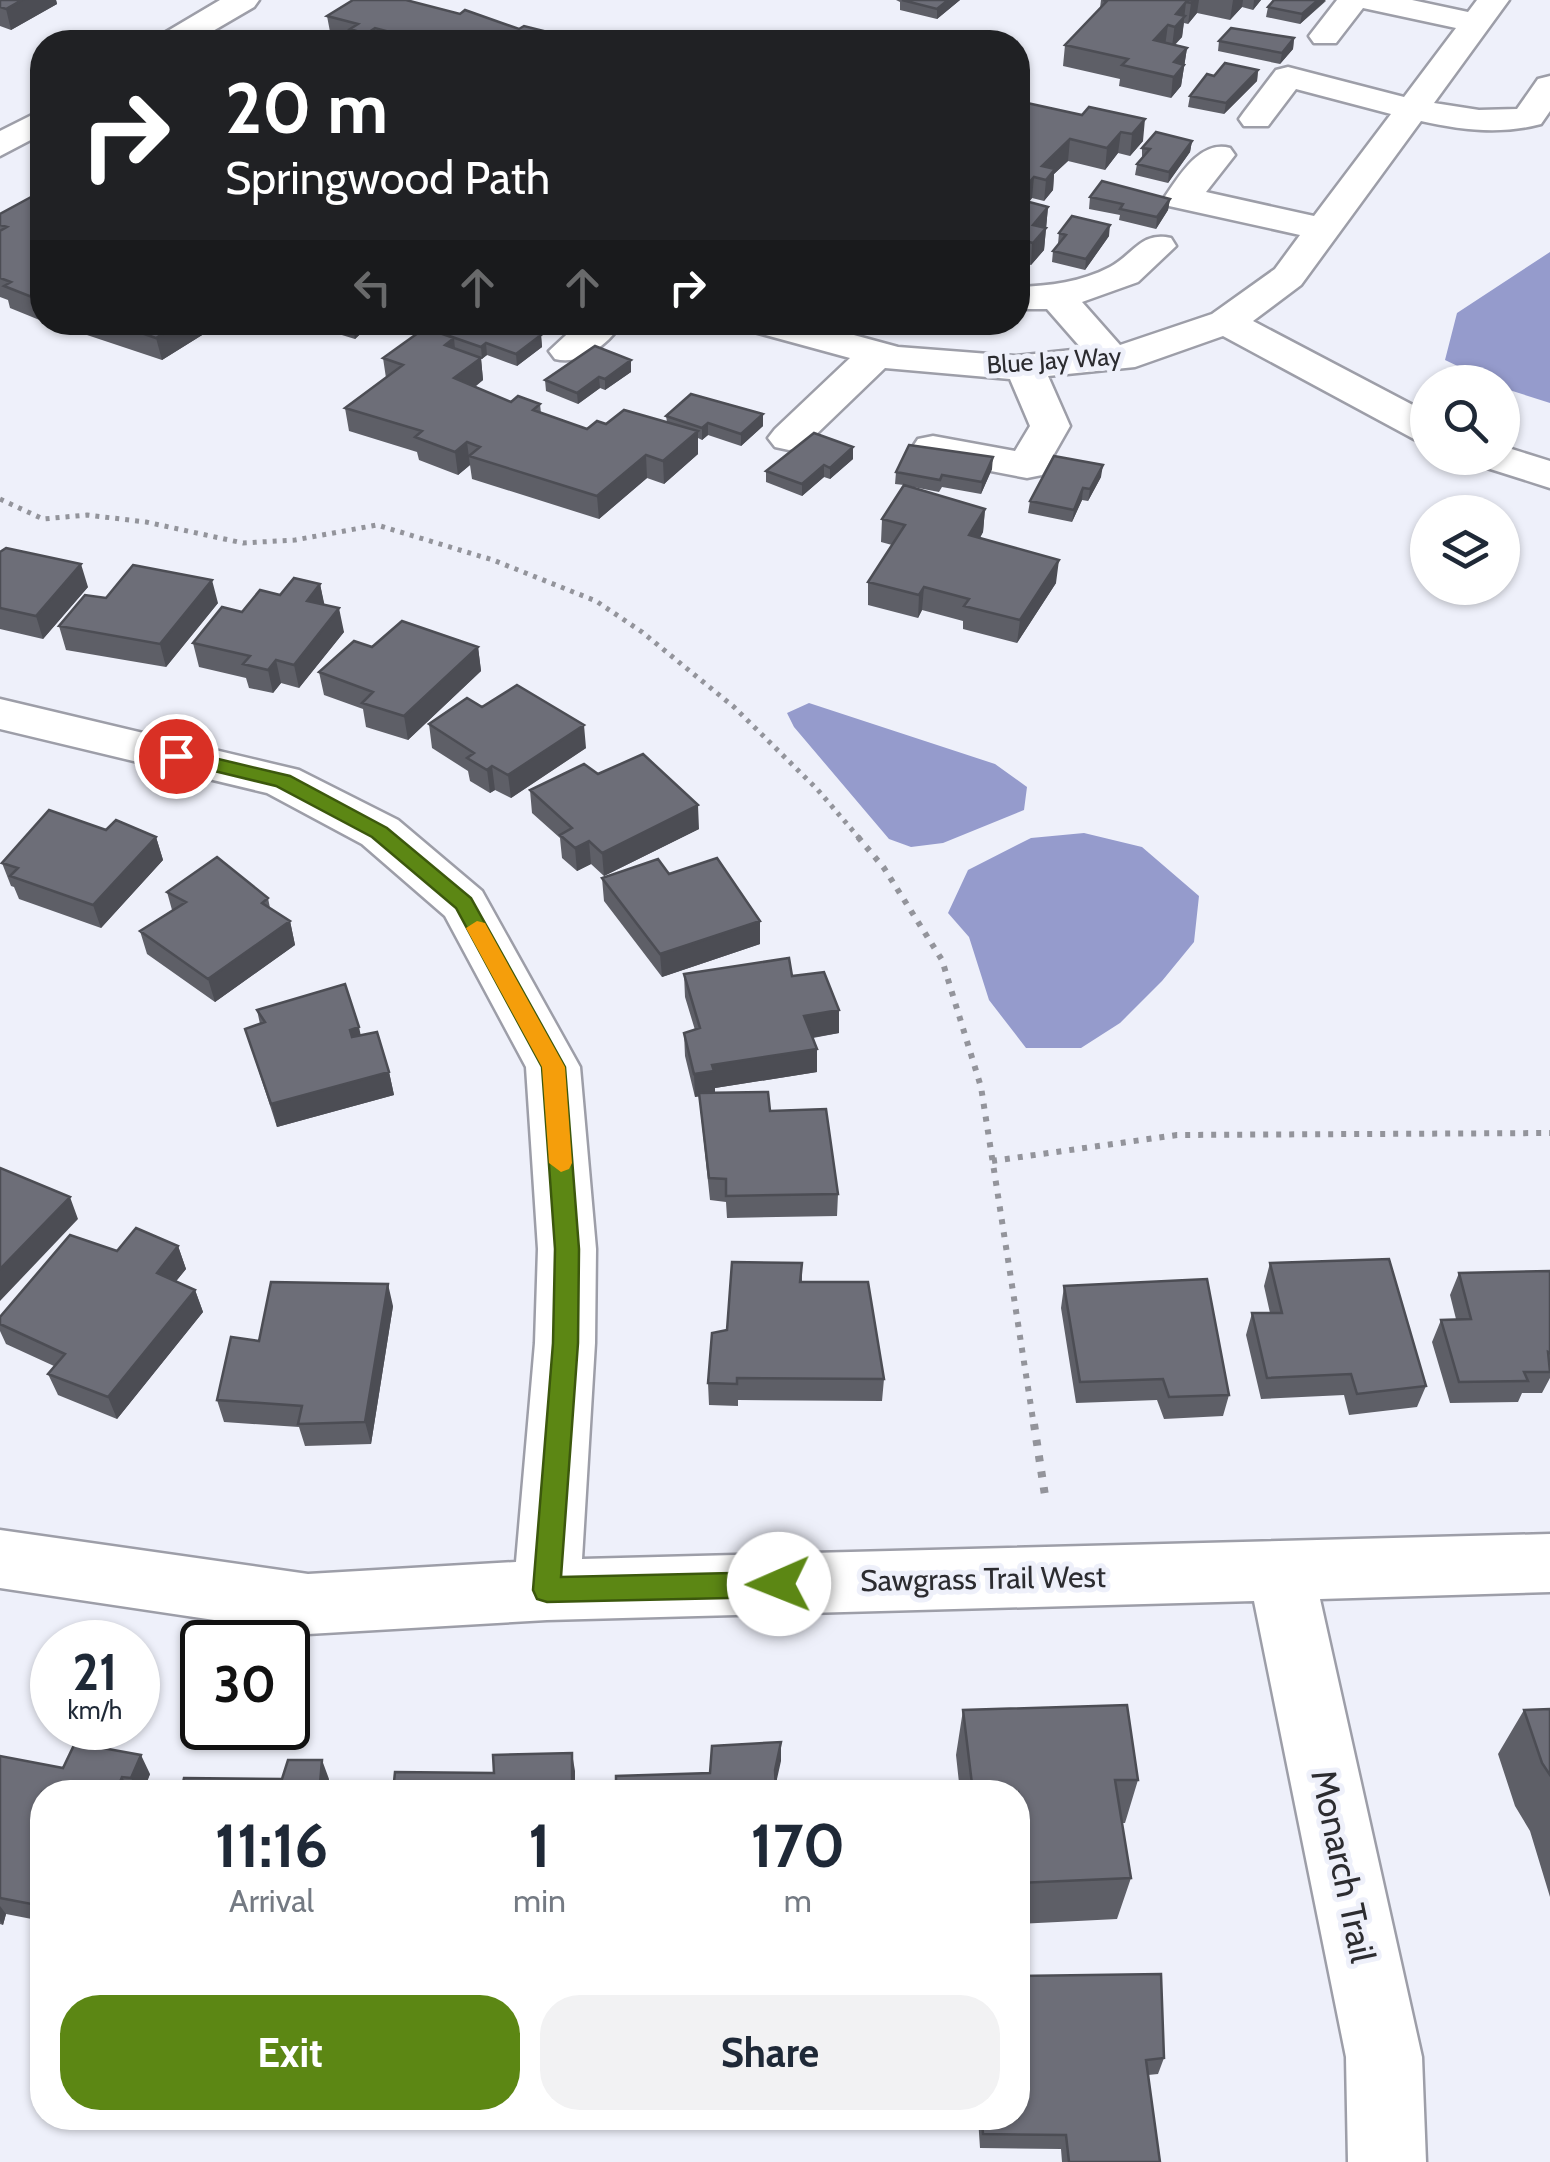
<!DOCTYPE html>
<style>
:root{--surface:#fff;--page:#f2f2f3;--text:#1f2937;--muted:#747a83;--accent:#5c8714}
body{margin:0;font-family:Cabin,sans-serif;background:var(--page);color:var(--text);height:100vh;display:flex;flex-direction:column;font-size:38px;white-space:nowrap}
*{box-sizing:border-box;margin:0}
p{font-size:32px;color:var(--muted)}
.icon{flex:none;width:55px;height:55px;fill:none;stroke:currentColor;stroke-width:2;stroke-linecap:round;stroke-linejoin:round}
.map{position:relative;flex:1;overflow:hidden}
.drawer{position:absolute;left:30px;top:1780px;width:1000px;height:350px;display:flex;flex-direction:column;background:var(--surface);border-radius:40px;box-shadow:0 2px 8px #0004}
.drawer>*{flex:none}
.banner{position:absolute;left:30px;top:30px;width:1000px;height:305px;border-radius:40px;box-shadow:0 2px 8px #0004;background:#202124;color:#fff;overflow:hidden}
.controls{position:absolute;left:1410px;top:365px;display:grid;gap:20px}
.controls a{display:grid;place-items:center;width:110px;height:110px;border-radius:50%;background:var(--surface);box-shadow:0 2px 8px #0004;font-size:50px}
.speed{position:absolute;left:30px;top:1620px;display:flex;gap:20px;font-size:50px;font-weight:700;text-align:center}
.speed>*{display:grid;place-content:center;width:130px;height:130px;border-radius:50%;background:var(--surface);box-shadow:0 2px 8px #0004;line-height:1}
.speed small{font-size:25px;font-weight:400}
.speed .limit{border:5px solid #111;border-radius:15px;background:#fff;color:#111}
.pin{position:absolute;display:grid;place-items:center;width:85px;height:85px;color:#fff;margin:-42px;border:5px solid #fff;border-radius:50%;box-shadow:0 2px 10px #0007}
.me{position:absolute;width:110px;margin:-55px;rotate:269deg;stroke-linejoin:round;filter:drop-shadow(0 0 8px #0008)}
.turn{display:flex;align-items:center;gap:35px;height:210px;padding:0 30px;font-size:45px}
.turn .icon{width:130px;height:130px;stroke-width:2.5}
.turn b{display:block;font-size:70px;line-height:85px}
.lanes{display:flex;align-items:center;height:95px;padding:0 30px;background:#0003;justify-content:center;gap:50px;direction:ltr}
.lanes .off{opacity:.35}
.eta{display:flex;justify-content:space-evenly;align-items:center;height:170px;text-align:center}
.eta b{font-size:60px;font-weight:800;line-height:70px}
.button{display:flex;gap:20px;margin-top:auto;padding:20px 30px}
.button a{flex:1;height:115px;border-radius:40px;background:var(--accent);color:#fff;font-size:40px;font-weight:800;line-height:115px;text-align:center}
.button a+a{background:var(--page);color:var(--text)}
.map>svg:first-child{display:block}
.water{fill:#959bcc}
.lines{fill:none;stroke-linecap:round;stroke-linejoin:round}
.minor-casing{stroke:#9d9ea8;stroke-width:5}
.path-far2{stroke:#93949b;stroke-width:5;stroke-dasharray:4 6;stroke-linecap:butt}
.path-far1{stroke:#93949b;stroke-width:6;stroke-dasharray:5 8;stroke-linecap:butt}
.path{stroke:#93949b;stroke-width:8;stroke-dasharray:6 10;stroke-linecap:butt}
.minor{fill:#fff;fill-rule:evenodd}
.wall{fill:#5e5f67}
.shaded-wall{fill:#4c4d54}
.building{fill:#6d6e78;stroke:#4c4d54;stroke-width:2.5}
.route{fill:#5c8714;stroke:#3c580d;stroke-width:2.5}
.slow{fill:#f59e0b}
.labels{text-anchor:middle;stroke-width:10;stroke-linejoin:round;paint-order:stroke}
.far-street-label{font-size:25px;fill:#2c2c30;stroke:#eef0fa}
.street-label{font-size:30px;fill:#2c2c30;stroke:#eef0fa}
.near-street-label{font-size:35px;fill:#2c2c30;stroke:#eef0fa}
</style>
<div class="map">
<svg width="1550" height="2162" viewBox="0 0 1550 2162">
<rect width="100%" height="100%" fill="#eef0fa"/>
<path class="water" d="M1550,252v151l-47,-15 -1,-6h-11l-46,-22 12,-47z
M809,703l186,61 32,23 -3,23 -81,33 -32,4 -22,-8 -95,-112 -7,-14z
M1084,833l58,14 57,49 -5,46 -32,39 -42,42 -39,25h-55l-37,-48 -20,-63 -21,-24 20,-43 63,-32z"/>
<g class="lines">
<g class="minor-casing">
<path id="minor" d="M220,0h39l-5,7 -60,35h-38l5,-7z
M1337,0h75l56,12 9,-12h32l-75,103 45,7 38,-1 21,-30 12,-3v35l-9,13c-41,11 -79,6 -120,-3l-120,164 -48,36 175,92v29l-14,-3 -191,-103 -88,31 -87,9 22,50 -28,49 -15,3 -109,-21 -6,-9 6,-9 15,-3 82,15 15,-25 -20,-47 -125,-11 -82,79 -14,3 -14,-3 -7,-9 7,-9 75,-71 -103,-28 -5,-8h64l92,25 117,9 67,-7 -35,-40h-29v-22c32,-1 63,-5 92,-20 24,-13 31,-36 61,-29l5,8 -38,36 -56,20 38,43 92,-31 63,-45 25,-34 -131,-29 -5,-8c16,-23 36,-58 66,-50l5,7 -29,37 108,24 77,-102 -95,-25 -28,37h-24l-5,-7 5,-7 32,-42 12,-3 116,30 52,-69 -93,-20 -27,35h-22l-5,-7z
M42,110v24l-42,22v-25z
M580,322h43c-15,22 -41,44 -68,37l-6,-8z
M1502,446l48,15v27l-66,-21 -5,-9h23z
M0,699l299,71 99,50 84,71 98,176 16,182 -1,94 -13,216 968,-25v58l-230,7 102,458 4,105h-78l-2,-105 -92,-456 -707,19 -239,14 -308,-46v-58l308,44 208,-12 19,-219 3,-94 -12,-182 -81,-151 -83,-72 -95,-51 -267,-64z"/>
</g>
<path class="path-far2" d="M0,499l43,20 44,-4 59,7 97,21 52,-3 82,-15 116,35 103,41 46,31 92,75 83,82 43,50"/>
<path class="path-far1" d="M858,837l26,31 58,92 39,127 53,339
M992,1161l185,-26 373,-2"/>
<path class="path" d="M1034,1424l12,78"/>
<use href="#minor" class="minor"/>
</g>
<path class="wall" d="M0,0h56l1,4 -46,26 -11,-4z
M896,0h64l-23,19 -37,-9v-8z
M1101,0h160l-8,10 -11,-3 -12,13 -33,-7 -9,11 -4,-1 -2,14 -7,8 12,3 -6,38 -10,12 -52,-12 1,-7 -57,-13 2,-21 35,-37z
M1326,1l-26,23 -34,-7 2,-10z
M327,16l192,13 37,5 1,8h-205l-21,-5z
M1294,38l-1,11 -13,15 -62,-13 1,-10z
M1258,70l-1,11 -33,33 -36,-7 2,-11 24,-20z
M1018,101l64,14 7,-8 54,34 -13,15 -12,-3 -13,17 -37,-9 -14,13 -1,16 -9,11 -12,-3 -3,4 19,5 -4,43 -13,15 -13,-3z
M1192,141l-2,11 -22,31 -33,-8 2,-11 5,-5v-11z
M1090,197l80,2 -2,11 -12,19 -37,-9 1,-5 -31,-6z
M42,201v120l-32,-13 -2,-8 -8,-3v-83z
M1059,233l50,3 -24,34 -33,-8 1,-11 5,-7z
M54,322h189l-15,10 -13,-5 -53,33 -108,-36z
M318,322h55l-18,17 -36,-11z
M436,331l105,4 1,12 -25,19 -30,-11 -6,4 2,21 -8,7 36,15 29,2 1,9 46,16 19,-5 61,-2 -1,-6 97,-2v12l-22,20 -33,-11 -6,5 -4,-2v16l-34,30 -17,-6 -48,41 -127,-40 -2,-14 -12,10 -39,-15 -2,-8 -68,-21 -4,-23 41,-30 -3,-20z
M631,372l-26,18 -5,-2 -22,16 -32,-13 -1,-11z
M853,447v12l-23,20 -6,-2 -22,19 -36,-14v-11z
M992,469l-11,25 -39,-7 -3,5 -31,-6 77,23 -2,23 -3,6 76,45 -39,60 -54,-14v-8l-41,-11 -4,8 -50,-13v-23l24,-37 -11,-3 1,-23 22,-34 -9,-1 1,-12z
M1101,477l-13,24 -6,-1 -10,22 -44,-9 2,-12z
M0,552l88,35 -45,52 -43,-10z
M320,584l4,21 20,27 -45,56 -18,-5 -8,10 -24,-5 -3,-10 -47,-11 -6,-24 49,-31 38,-17z
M106,598l112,5 -52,64 -100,-17 -7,-24z
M372,647h106l3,24 -73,69 -42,-13 -3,-18 -39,-14 -5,-23z
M482,707l104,41 -75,50 -16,-8 -5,3 -20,-12 -2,-10 -36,-23 -3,-24z
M598,774l101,55 -95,47 -13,-12 -14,7 -15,-13 -2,-20 -28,-25 -2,-23z
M106,830l50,7 7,23 -62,68 -82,-29 -5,-12 -3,-1 -9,-23z
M669,874l91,70 -98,33 -58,-76 -2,-23z
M167,892l101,6 2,10 20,13 5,24 -80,57 -68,-48 -7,-23 32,-21z
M684,974l108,2 47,57 -26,5 4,34 -102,16v5l55,18 68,83 -1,22 -110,2 -1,-16 -16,-2 -11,-104 -4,1 -10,-41 -1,-23 11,-3 -10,-33z
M257,1010l104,25 28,37 5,23 -117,32 -32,-98 15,-5z
M178,1246l8,23 -10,12 19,9 8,22 -86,107 -59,-24 -10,-21 6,-8 -48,-22 -6,-13v-14l117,-66z
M802,1263v19l82,97 -2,22 -144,-1v6l-29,-1 -1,-22 19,-53z
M1270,1263l156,123 -9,21 -68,8 -5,-20 -83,4 -15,-64 6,-22h18l-6,-27z
M1550,1271v107l-8,15h-20l-4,9 -68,1 -18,-61 9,-22 15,-1 -6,-24 9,-22z
M1064,1286l165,109 -6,21 -59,3 -7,-19 -81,3 -15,-95z
M393,1306l-22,138 -66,2 -6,-19 -75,-5 -7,-22 42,-59z
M1550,1709v188l-20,-66 -15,-25 -17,-52 26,-44z
M963,1710l175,70 -13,43h-3l9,55 -14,41 -99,5v-132h-58l-4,-37z
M0,1756l63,12 87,6 -7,18h-101v129l-36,-7 -3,11 -3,-1z
M1018,1976l146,82 -6,16 -10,1 12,87h-98l-1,-13 -81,-1 -2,-30h40z"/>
<path class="shaded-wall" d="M22,0h34l1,4 -46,26 -5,-21z
M948,0h12l-23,19v-10z
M1194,0h5l-2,13 -9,11 3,-21z
M1233,0h10l-1,7 -12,13z
M1254,0h7l-8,10z
M1318,0h8l-26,24 2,-10z
M1186,2l-4,35 -10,10 4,-33z
M1168,25l-3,21 -11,-6z
M375,28l2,14h-9l-2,-8z
M556,34l1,8h-12z
M1294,38l-1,11 -13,15 2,-11z
M1187,48l-6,38 -10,12 3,-36z
M1258,70l-1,11 -33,33 2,-11z
M1145,119l-2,22 -13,15 2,-22z
M1121,132l-3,21 -13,17 2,-22z
M1070,139l-2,22 -14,13 -1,16 -9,11 2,-21 -4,-14z
M1192,141l-2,11 -22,31 1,-11z
M1034,177l-2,21 -14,17v-20z
M1170,199l-2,11 -12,19 1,-12z
M1048,207l-4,43 -13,15 2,-40z
M1110,225l-1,11 -24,34 1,-11z
M42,296v22l-5,-19z
M181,322h33l1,5 -53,33 -6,-22z
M226,322h17l-15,10z
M358,322h15l-18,17 -2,-12z
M541,335l1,12 -25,19 -1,-12z
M454,338l2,22 -11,-15z
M486,343l1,12 -5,4 -1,-12z
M481,358l2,22 -26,20 -3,-22z
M631,360v12l-26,18v-11z
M599,377l1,11 -22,16 -1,-11z
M763,414v12l-22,20v-12z
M708,423v12l-6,5v-12z
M698,431v23l-34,30 -1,-23z
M467,442l3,23 -12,10 -3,-23z
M853,447v12l-23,20v-11z
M646,455l1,23 -48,41 -2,-23z
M993,457l-1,12 -11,25 1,-12z
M824,465v12l-22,19v-12z
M1103,465l-2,12 -13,24 2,-12z
M1083,488l-1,12 -10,22 2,-12z
M985,509l-2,23 -15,26 1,-23z
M1059,560l-3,23 -39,60 3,-23z
M81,564l7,23 -45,52 -7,-23z
M212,580l6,23 -52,64 -6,-23z
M320,584l5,23 -18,-6z
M924,587l-2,23 -4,8 1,-23z
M339,608l5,24 -45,56 -5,-23z
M478,647l3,24 -73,69 -4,-24z
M276,660l5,23 -8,10 -5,-23z
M584,725l2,23 -75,50 -3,-23z
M492,766l3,24 -5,3 -3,-23z
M698,805l1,24 -95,47 -2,-23z
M156,837l7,23 -62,68 -8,-23z
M589,841l2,23 -14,7 -2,-23z
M290,921l5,24 -80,57 -7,-23z
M760,921v23l-98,33 -2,-23z
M839,1010v23l-35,6v-23z
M359,1027l5,23 -9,3 -5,-23z
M817,1049v23l-102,16v6l-20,3 -1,-23 18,-9z
M389,1072l5,23 -117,32 -6,-23z
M70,1197l8,22 -78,82v-32z
M178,1246l8,23 -21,26 -8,-22z
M388,1284l5,22 -22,138 -6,-22z
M195,1290l8,22 -86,107 -9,-22z
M781,1742v19l-6,27v-18z
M572,1753l3,18v21h-3z
M141,1755l9,19 -7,18h-4l-8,-14z
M322,1760l7,19 -1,13 -8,-8z
M122,1777l9,15h-15z
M0,1906l6,8 -3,11 -3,-4z"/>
<path class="building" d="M0,0h22l-16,9 -6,-2z
M353,0h53l54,14 5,-4 54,19 5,-3 32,8 -11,8h-115l-7,-1 -3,1h-14l-7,-2 6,-4 -30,-8 -9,6 -16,-5 8,-5 -31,-8z
M902,0h46l-11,9z
M1103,0h91l-3,3 -5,-1 -10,12 9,2 -10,11 -7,-2 -14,15 33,8 -13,14 10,3 -10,12 -52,-12 6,-6 -63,-14 42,-44z
M1274,0h44l-16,14 -34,-7z
M1231,28l63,10 -12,15 -63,-12z
M1225,63l33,7 -32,33 -36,-7 17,-22 7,2z
M1018,101l64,14 7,-8 56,12 -13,15 -11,-2 -14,16 -37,-9 -28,27 13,3 -9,11 -12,-3 -16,18z
M1156,132l36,9 -23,31 -32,-8 13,-15 -8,-1z
M1102,181l68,18 -13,18 -37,-8 3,-5 -33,-7z
M31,197l11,4v95l-5,3 -33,-13 7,-4 -11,-4v-47l7,-4 -7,-2v-11z
M1018,199l30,8 -15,18 13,3 -13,15 -15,-4z
M1072,216l38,9 -24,34 -33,-8 13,-16 -7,-2z
M110,322h71l-25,16z
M337,322h21l-5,5z
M447,322h52l42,13 -25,19 -30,-11 -5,4 -46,-16z
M425,328l29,10 -9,7 36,13 -27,20 57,24 7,-6 22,8 -7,6 54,19 10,-8 9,3 18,-14 74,21 -35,30 -17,-6 -49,41 -128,-40 11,-9 -13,-5 -12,10 -40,-15 7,-6 -77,-23 58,-43 -20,-7z
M595,346l36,14 -26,19 -6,-2 -22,16 -32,-13z
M691,394l72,20 -22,20 -33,-11 -6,5 -36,-12z
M814,433l39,14 -23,21 -6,-3 -22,19 -36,-13z
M909,445l84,12 -11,25 -40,-7 -2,5 -44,-8z
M1054,456l49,9 -13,24 -7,-1 -9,22 -44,-9z
M904,485l81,24 -16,26 90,25 -39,60 -56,-14 5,-7 -45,-12 -5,8 -51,-13 37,-57 -23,-6z
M6,548l75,16 -45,52 -36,-8v-56z
M133,565l79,15 -52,64 -101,-18 26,-31 21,3z
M294,578l26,6 -13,17 32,7 -45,57 -18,-5 -8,10 -25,-6 7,-8 -57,-13 29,-36 20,5 18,-22 20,5z
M402,621l76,26 -74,69 -42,-13 11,-11 -54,-20 35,-31 18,6z
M517,685l67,40 -76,50 -16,-9 -5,4 -20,-12 7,-5 -45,-29 38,-26 15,9z
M643,754l55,51 -96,48 -13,-12 -14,7 -15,-13 12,-7 -42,-38 54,-26 14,10z
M49,810l57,20 10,-10 40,17 -63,68 -83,-29 8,-8 -16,-5z
M217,857l51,41 -6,5 28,18 -82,58 -68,-48 46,-29 -19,-10z
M717,858l43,63 -100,33 -58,-76 56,-19 11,15z
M789,958l3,18 32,-4 15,38 -35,6 13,33 -105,16 2,6 -20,3 -10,-41 16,-5 -16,-54z
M345,984l14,43 -9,3 2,7 25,-5 12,40 -118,32 -26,-75 20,-7 -8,-12z
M768,1092l2,19 56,-2 12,85 -112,2v-17l-17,-1 -10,-85z
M0,1168l70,29 -70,72z
M136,1228l42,18 -21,27 38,17 -87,107 -60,-23 17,-20 -65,-30v-7l70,-82 47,16z
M1389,1259l37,127 -69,8 -6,-20 -84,4 -15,-65h30l-12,-50z
M732,1262l70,1 -2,19h68l16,97 -147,-1v6l-29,-1 4,-50 15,-3z
M1550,1271v82l-2,-1 2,20h-26l4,9 -69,1 -18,-62 30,-1 -12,-46z
M1207,1279l22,116 -60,2 -6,-18 -83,3 -16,-96z
M271,1282l117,2 -23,138 -67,2 4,-18 -85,-6 14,-63 28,4z
M1127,1705l11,75h-23l16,98 -113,5v-91h-45l-10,-82z
M1550,1709v66l-8,-12 -18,-53z
M781,1742l-6,28 1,22h-160v-16l94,-3 2,-27z
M75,1743l66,12 -10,23 -9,-1 -6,15h-74v114l-42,-8v-142l63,12z
M572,1753v39h-179l2,-20 99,1 -1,-18z
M288,1760h34l-2,24h34l-5,8h-168l3,-14 98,1z
M1161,1974l3,84 -18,2 14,102h-91l-3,-27 -83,-1 -1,-16h36v-142z"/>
<path class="route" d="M176,749l114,27 97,52 84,70 94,169 14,182 -1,94 -17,234 218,-5 10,4 4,8 -4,9 -10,4 -232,5 -10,-3 -4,-9 20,-247 2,-94 -13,-182 -86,-159 -84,-71 -96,-51 -107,-26v-9z"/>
<path class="slow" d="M477,921l8,2 80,144 7,96 -3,6 -8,3 -12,-9 -7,-96 -76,-139z"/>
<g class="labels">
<g class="far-street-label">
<text transform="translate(1054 360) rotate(-4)" y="9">Blue Jay Way</text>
</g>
<g class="street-label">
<text transform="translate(983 1579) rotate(-1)" y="10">Sawgrass Trail West</text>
</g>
<g class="near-street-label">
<text transform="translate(1343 1866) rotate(78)" y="12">Monarch Trail</text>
</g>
</g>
</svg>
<div class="controls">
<a><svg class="icon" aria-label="search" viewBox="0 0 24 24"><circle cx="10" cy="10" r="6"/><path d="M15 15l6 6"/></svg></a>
<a><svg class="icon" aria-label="layers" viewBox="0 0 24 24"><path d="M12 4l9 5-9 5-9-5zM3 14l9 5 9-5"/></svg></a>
</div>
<div class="speed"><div>21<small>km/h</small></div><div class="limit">30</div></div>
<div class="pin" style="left:176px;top:756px;background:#d93025"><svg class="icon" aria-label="arrive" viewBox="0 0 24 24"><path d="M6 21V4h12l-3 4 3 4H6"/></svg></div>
<svg class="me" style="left:779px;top:1584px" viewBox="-20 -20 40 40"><circle r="19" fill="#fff"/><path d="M0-13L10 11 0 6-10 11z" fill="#5c8714"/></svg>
<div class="banner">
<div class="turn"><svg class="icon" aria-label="right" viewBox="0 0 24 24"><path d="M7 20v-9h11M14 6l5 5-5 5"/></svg><div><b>20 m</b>Springwood Path</div></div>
<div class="lanes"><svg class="icon off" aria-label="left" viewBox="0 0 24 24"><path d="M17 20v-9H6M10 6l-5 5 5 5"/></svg><svg class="icon off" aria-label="ahead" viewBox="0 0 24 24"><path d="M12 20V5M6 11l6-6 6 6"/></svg><svg class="icon off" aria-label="ahead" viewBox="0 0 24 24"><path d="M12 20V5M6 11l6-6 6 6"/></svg><svg class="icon" aria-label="right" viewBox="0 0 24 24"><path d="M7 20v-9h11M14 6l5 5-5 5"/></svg></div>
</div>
<section class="drawer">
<div class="eta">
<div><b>11:16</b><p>Arrival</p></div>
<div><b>1</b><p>min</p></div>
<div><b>170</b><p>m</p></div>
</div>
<div class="button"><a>Exit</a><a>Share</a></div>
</section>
</div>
